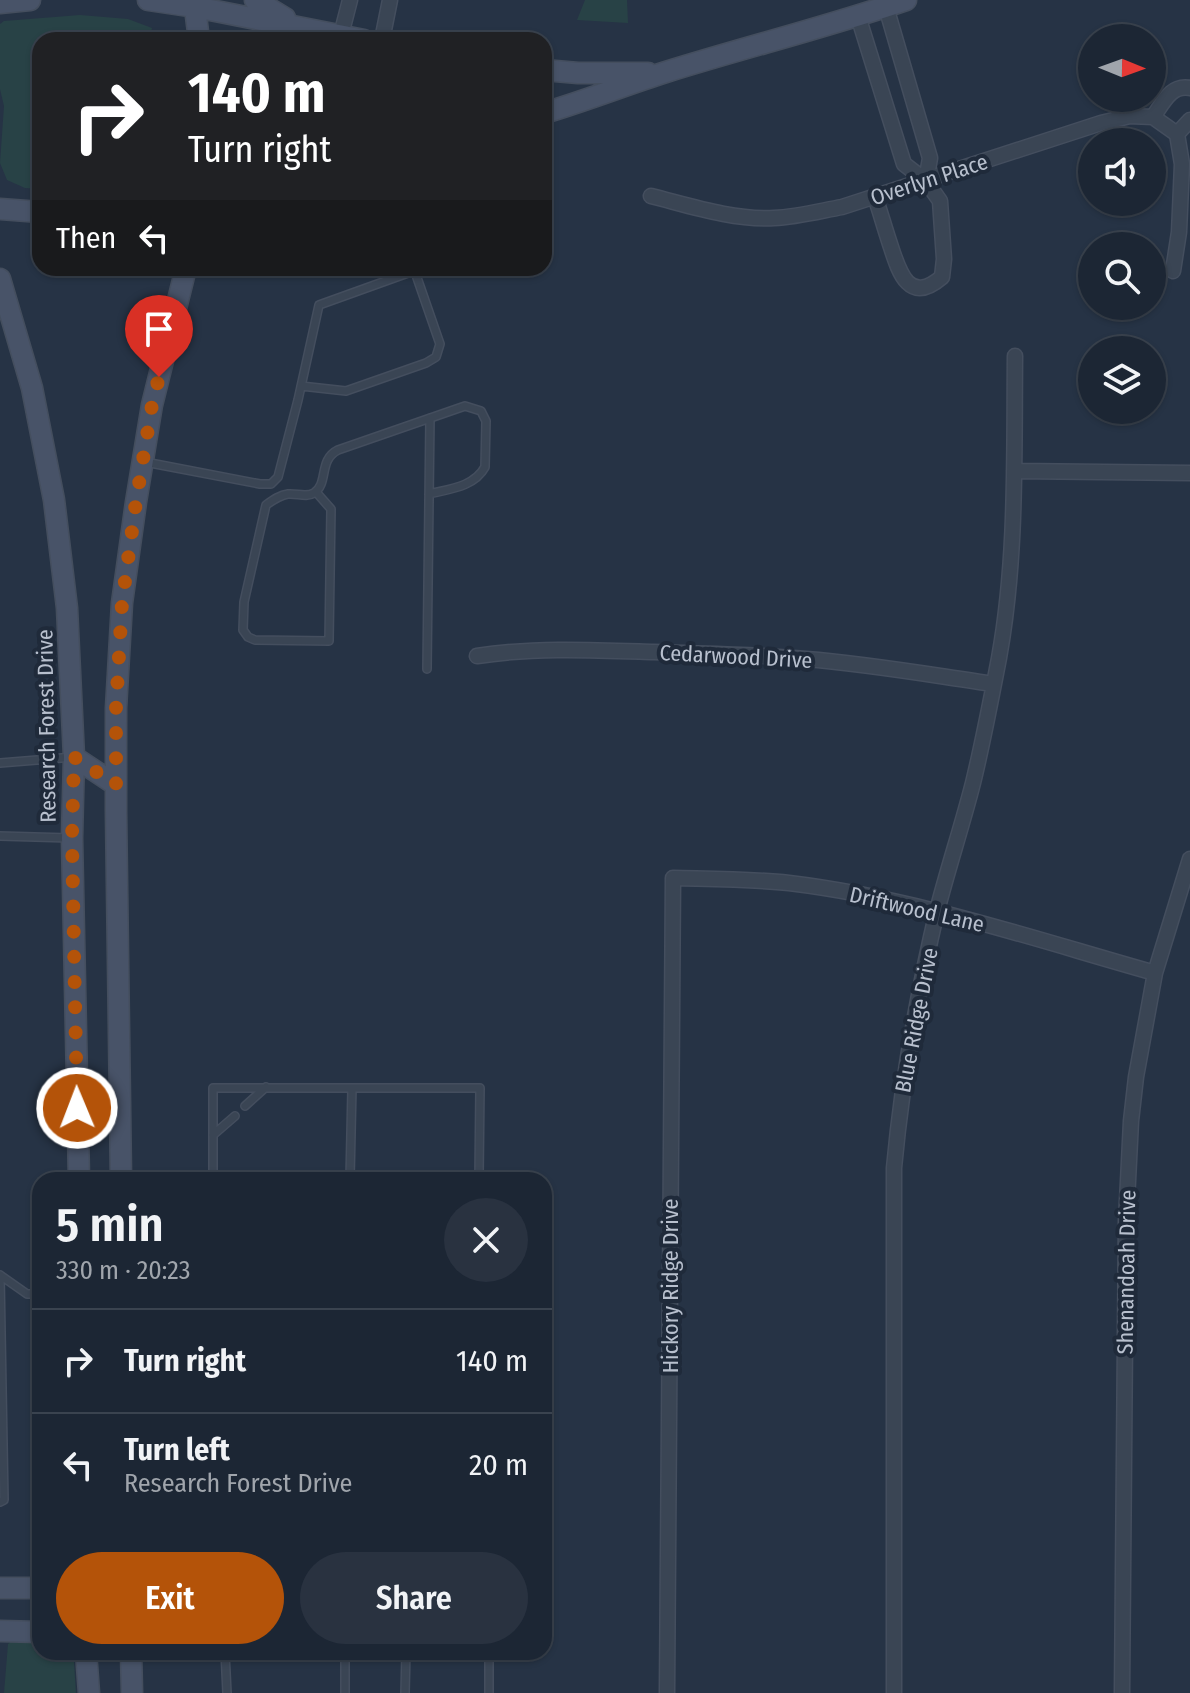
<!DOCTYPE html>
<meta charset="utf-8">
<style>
:root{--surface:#1c2634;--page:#293240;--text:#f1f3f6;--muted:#a0a5ac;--line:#3a434f;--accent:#b45309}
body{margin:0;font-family:"Fira Sans Condensed",sans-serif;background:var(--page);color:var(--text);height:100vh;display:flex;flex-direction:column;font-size:30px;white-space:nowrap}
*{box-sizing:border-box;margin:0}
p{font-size:26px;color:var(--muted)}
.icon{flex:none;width:44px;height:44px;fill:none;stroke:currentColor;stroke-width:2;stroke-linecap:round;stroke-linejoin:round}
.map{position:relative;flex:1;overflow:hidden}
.panel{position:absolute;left:32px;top:1172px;width:520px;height:488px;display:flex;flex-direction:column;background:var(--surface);border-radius:24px;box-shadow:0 2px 6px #0004,0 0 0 2px var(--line)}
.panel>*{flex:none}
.banner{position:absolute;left:32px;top:32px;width:520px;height:244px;border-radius:24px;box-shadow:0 2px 6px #0004,0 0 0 2px var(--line);background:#202124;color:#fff;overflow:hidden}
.needle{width:52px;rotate:91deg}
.buttons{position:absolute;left:1078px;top:24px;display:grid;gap:16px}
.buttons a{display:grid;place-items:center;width:88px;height:88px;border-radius:50%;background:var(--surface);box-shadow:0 2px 6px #0004,0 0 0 2px var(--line);font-size:40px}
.pin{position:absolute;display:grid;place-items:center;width:68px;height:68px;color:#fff;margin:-82px -34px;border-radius:50% 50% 50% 0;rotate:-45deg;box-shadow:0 0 8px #0007}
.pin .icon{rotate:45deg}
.me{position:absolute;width:88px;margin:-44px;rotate:359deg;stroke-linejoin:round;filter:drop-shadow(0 0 6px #0008)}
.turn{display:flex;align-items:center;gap:28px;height:168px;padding:0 24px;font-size:36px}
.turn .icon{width:104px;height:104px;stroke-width:2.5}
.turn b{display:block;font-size:56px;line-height:68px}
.then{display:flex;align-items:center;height:76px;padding:0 24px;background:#0003;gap:16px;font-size:30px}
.round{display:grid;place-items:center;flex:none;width:84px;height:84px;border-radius:42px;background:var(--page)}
.headline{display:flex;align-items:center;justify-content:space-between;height:136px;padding:0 24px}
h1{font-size:48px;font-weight:600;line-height:60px}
.action{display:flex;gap:16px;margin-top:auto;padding:16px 24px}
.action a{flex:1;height:92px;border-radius:48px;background:var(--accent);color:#fff;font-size:32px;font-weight:600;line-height:92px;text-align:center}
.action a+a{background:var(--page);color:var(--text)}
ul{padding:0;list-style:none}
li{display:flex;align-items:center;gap:24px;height:104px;padding:0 24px;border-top:2px solid var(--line)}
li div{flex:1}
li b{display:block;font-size:30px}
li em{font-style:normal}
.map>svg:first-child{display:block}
.green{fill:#284246}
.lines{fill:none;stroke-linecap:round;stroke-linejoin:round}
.lane-casing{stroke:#444e5e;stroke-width:10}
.street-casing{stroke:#444e5e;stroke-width:17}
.secondary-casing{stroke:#444e5e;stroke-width:23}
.lane{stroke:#3a4554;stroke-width:7}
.street{stroke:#3a4554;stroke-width:14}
.secondary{stroke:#485368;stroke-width:20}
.route{stroke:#b45309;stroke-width:14;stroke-dasharray:0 25.2}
.labels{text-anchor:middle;stroke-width:8;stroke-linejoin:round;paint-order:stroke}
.street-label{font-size:22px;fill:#b8c0ce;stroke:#1f2a3a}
</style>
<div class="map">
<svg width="1190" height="1693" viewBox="0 0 1190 1693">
<rect width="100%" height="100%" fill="#263345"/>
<path class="green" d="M585,0h42l1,23 -51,-3z
M80,15l48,4 24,9 -3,12h-109v149l-15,-1 -18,-8 -7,-17 4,-57 -4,-17v-65l4,-3z
M15,1638h25v14h30l4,10 2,31h-72l4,-49z"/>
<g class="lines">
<g class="lane-casing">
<path id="lane" d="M301,386l45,5 80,-28 10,-6 4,-13 -26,-75
M145,462l115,22h11l7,-7 20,-77 21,-95 89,-32 6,-5
M316,492l15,17 -2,132 -74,-1 -7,-3 -5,-7 1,-28 22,-97c7,-5 14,-10 22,-11 9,-1 18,4 26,-1 15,-10 4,-33 24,-43l127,-44 16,5 5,10 -1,46c-11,20 -36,22 -56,27
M427,669l3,-251
M0,763l74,-6
M0,836l70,2
M245,1106l21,-19
M213,1135l22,-19
M213,1180v-92h267l-1,89 -129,1 2,-90
M0,1275l27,19h13
M0,1502l4,-2 -4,-225
M225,1652l2,41
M345,1693v-41
M405,1693l1,-41
M489,1693v-41"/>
</g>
<g class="street-casing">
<path id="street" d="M886,7l44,151 -4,23
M858,16l46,148 22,17 14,20 4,58 -2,18c-35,30 -44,-9 -53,-36 -5,-15 -9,-30 -14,-44
M342,40l-1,-5 9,-35
M382,40l8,-40
M1153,117l24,17 5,30 -3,68 -6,39
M1153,117c10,-14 18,-33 37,-29
M1177,134l13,-14
M651,196c40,10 82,24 123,22 23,-1 46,-7 68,-11l259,-84 29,-7 23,1
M1014,471l176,2
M477,656c59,-9 117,-6 177,-4 50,2 101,2 152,7 63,5 125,16 188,25
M667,1693l6,-815c39,1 78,1 116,5 125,15 245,56 366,90
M894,1693v-525c8,-87 23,-172 43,-257 11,-43 25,-85 36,-128 10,-41 18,-83 26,-125 18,-99 15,-202 16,-302
M1122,1693l4,-472 5,-100 5,-44 19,-104 35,-114"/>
</g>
<g class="secondary-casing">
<path id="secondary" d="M148,0l47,7 169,33
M194,0l5,40
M255,0l30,18
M0,3l30,-3
M544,70l34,3h70
M544,113c41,-12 81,-28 122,-41 80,-25 161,-45 240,-72
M0,209l40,3
M0,279l32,109 22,112 13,108 7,149 -2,81 7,342
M74,757l42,28
M121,1180l-5,-369v-103l6,-105 14,-101 16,-97 34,-137
M0,1588h40
M0,1631l40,1
M86,1652l3,41
M131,1652l1,41"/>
</g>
<use href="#lane" class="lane"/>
<use href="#street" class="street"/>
<use href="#secondary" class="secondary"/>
</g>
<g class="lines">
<path class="route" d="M77,1108l-5,-270 2,-81 42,28v-77l6,-105 14,-101 16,-97 7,-28"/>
</g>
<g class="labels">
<g class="street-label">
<text transform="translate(929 179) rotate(-18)" y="8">Overlyn Place</text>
<text transform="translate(736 656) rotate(3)" y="8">Cedarwood Drive</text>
<text transform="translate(46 726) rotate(-91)" y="8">Research Forest Drive</text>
<text transform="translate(917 909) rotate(13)" y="8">Driftwood Lane</text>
<text transform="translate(916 1020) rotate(-79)" y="8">Blue Ridge Drive</text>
<text transform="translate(1126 1272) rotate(-89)" y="8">Shenandoah Drive</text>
<text transform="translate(670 1286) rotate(-90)" y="8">Hickory Ridge Drive</text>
</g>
</g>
</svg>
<div class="buttons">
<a><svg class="needle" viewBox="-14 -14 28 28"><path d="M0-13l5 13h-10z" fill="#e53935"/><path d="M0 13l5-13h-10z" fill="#a0a5ac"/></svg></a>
<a><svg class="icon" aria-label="sound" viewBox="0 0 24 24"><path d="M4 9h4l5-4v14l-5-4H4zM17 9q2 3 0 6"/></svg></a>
<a><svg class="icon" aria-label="search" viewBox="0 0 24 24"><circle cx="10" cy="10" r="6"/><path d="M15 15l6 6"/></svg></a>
<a><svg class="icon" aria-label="layers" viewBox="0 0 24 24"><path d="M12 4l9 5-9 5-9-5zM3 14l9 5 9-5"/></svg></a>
</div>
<div class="pin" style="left:159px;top:377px;background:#d93025"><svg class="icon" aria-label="arrive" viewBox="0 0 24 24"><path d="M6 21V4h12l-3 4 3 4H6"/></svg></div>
<svg class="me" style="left:77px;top:1108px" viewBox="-20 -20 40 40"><circle r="17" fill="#b45309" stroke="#fff" stroke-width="3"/><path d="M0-11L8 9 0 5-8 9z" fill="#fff"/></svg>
<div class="banner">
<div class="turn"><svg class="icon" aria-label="right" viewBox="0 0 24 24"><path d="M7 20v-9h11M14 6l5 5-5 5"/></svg><div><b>140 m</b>Turn right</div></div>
<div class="then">Then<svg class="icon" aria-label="left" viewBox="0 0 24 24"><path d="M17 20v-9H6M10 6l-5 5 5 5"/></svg></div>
</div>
<section class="panel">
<div class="headline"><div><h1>5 min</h1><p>330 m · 20:23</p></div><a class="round"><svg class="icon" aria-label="close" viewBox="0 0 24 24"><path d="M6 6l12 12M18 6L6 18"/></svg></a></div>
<ul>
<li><svg class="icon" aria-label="right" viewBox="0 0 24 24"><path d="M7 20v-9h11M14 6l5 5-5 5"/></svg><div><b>Turn right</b></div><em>140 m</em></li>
<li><svg class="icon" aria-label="left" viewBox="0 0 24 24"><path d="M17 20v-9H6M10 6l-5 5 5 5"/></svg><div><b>Turn left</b><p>Research Forest Drive</p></div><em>20 m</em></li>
</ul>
<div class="action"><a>Exit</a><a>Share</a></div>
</section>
</div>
